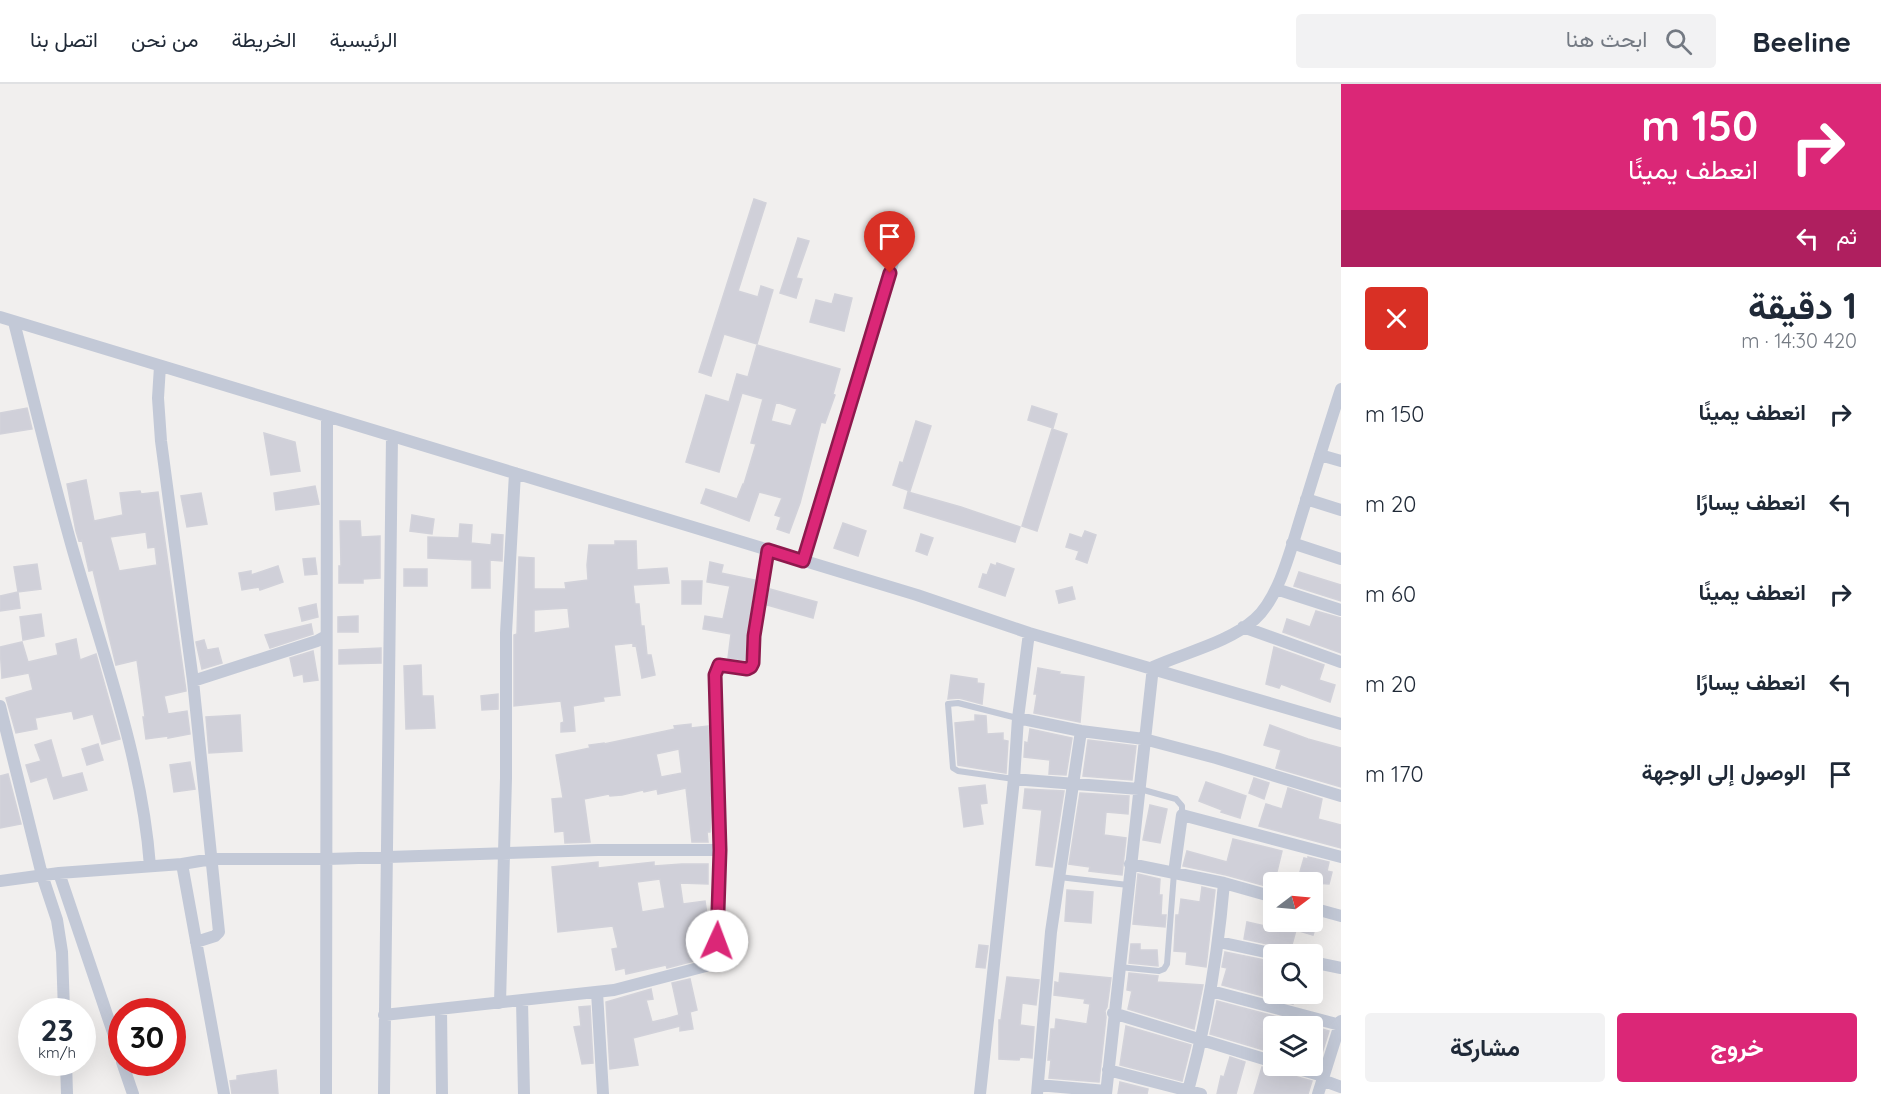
<!DOCTYPE html>
<html lang="ar">
<meta charset="utf-8">
<style>
:root{--surface:#fff;--page:#f2f2f3;--text:#1f2937;--muted:#747a83;--line:#e0e1e3;--accent:#db2777}
body{margin:0;font-family:Quicksand,Vazirmatn,sans-serif;background:var(--page);color:var(--text);direction:rtl;height:100vh;display:flex;flex-direction:column;font-size:22px;white-space:nowrap}
*{box-sizing:border-box;margin:0}
p{font-size:20px;color:var(--muted)}
.icon{flex:none;width:33px;height:33px;fill:none;stroke:currentColor;stroke-width:2;stroke-linecap:round;stroke-linejoin:round}
.map{position:relative;flex:1;overflow:hidden;direction:ltr}
.details{display:flex;flex-direction:column;background:var(--surface);width:540px}
.details>*{flex:none}
.banner{background:#db2777;color:#fff;overflow:hidden}
.needle{width:39px;rotate:74deg}
.tools{position:absolute;left:1263px;top:788px;display:grid;gap:12px}
.tools a{display:grid;place-items:center;width:60px;height:60px;border-radius:6px;background:var(--surface);box-shadow:0 6px 24px #0002;font-size:30px}
.speed{position:absolute;left:18px;top:914px;display:flex;gap:12px;font-size:30px;font-weight:700;text-align:center}
.speed>*{display:grid;place-content:center;width:78px;height:78px;border-radius:50%;background:var(--surface);box-shadow:0 6px 24px #0002;line-height:1}
.speed small{font-size:15px;font-weight:400}
.speed .limit{border:9px solid #d22;background:#fff;color:#111}
.pin{position:absolute;display:grid;place-items:center;width:51px;height:51px;color:#fff;margin:-62px -26px;border-radius:50% 50% 50% 0;rotate:-45deg;box-shadow:0 0 6px #0007}
.pin .icon{rotate:45deg}
.me{position:absolute;width:66px;margin:-33px;rotate:2deg;stroke-linejoin:round;filter:drop-shadow(0 0 4px #0008)}
.turn{display:flex;align-items:center;gap:21px;height:126px;padding:0 24px;font-size:27px}
.turn .icon{width:78px;height:78px;stroke-width:2.5}
.turn b{display:block;font-size:42px;line-height:51px}
.then{display:flex;align-items:center;height:57px;padding:0 24px;background:#0003;gap:12px;font-size:22px}
.round{display:grid;place-items:center;flex:none;width:63px;height:63px;border-radius:6px;background:var(--page)}
.overview{display:flex;align-items:center;justify-content:space-between;height:102px;padding:0 24px}
h1{font-size:36px;font-weight:700;line-height:45px}
.button{display:flex;gap:12px;margin-top:auto;padding:12px 24px}
.button a{flex:1;height:69px;border-radius:6px;background:var(--accent);color:#fff;font-size:24px;font-weight:700;line-height:69px;text-align:center}
.button a+a{background:var(--page);color:var(--text)}
ul{padding:0;list-style:none}
li{display:flex;align-items:center;gap:18px;height:90px;padding:0 24px}
li div{flex:1}
li b{display:block;font-size:22px}
li em{font-style:normal}
header{display:flex;align-items:center;gap:36px;box-sizing:border-box;height:84px;padding:0 30px;background:var(--surface);border-bottom:2px solid var(--line)}
header strong{font-size:28px}
nav{display:flex;gap:33px;margin-inline-start:auto;font-size:21px}
.search{width:420px;height:54px;background:var(--page);display:flex;align-items:center;gap:15px;box-sizing:border-box;padding:0 21px;border-radius:6px;color:var(--muted);font-size:22px}
main{display:flex;flex:1;min-height:0}
.map>svg:first-child{display:block}
.building{fill:#d0d0d9;stroke:#d2d2da;stroke-width:1.5;fill-rule:evenodd}
.lines{fill:none;stroke-linecap:round;stroke-linejoin:round}
.service{stroke:#c3c9d7;stroke-width:6}
.minor{stroke:#c3c9d7;stroke-width:12}
.route-casing{stroke:#8e194d;stroke-width:15}
.route{stroke:#db2777;stroke-width:10}
</style>
<header>
<strong>Beeline</strong>
<div class="search"><svg class="icon" aria-label="search" viewBox="0 0 24 24"><circle cx="10" cy="10" r="6"/><path d="M15 15l6 6"/></svg>ابحث هنا</div>
<nav><a>الرئيسية</a><a>الخريطة</a><a>من نحن</a><a>اتصل بنا</a></nav>
</header>
<main>
<section class="details">
<div class="banner">
<div class="turn"><svg class="icon" aria-label="right" viewBox="0 0 24 24"><path d="M7 20v-9h11M14 6l5 5-5 5"/></svg><div><b>150 m</b>انعطف يمينًا</div></div>
<div class="then">ثم<svg class="icon" aria-label="left" viewBox="0 0 24 24"><path d="M17 20v-9H6M10 6l-5 5 5 5"/></svg></div>
</div>
<div class="overview"><div><h1>1 دقيقة</h1><p>420 m · 14:30</p></div><a class="round" style="background:#d93025;color:#fff"><svg class="icon" aria-label="close" viewBox="0 0 24 24"><path d="M6 6l12 12M18 6L6 18"/></svg></a></div>
<ul>
<li><svg class="icon" aria-label="right" viewBox="0 0 24 24"><path d="M7 20v-9h11M14 6l5 5-5 5"/></svg><div><b>انعطف يمينًا</b></div><em>150 m</em></li>
<li><svg class="icon" aria-label="left" viewBox="0 0 24 24"><path d="M17 20v-9H6M10 6l-5 5 5 5"/></svg><div><b>انعطف يسارًا</b></div><em>20 m</em></li>
<li><svg class="icon" aria-label="right" viewBox="0 0 24 24"><path d="M7 20v-9h11M14 6l5 5-5 5"/></svg><div><b>انعطف يمينًا</b></div><em>60 m</em></li>
<li><svg class="icon" aria-label="left" viewBox="0 0 24 24"><path d="M17 20v-9H6M10 6l-5 5 5 5"/></svg><div><b>انعطف يسارًا</b></div><em>20 m</em></li>
<li><svg class="icon" aria-label="arrive" viewBox="0 0 24 24"><path d="M6 21V4h12l-3 4 3 4H6"/></svg><div><b>الوصول إلى الوجهة</b></div><em>170 m</em></li>
</ul>
<div class="button"><a>خروج</a><a>مشاركة</a></div>
</section>
<div class="map">
<svg width="1341" height="1010" viewBox="0 0 1341 1010">
<rect width="100%" height="100%" fill="#f1efee"/>
<path class="building" d="M754,115l12,4 -28,88 20,6 3,-11 12,4 -16,54 -33,-10 -13,42 -12,-4z
M798,154l11,3 -13,37 6,1 -6,19 -16,-5z
M835,210l17,4 -8,33 -34,-9 6,-22 16,4z
M757,261l83,24 -7,25 2,1 -10,28 -4,-1 -21,81 -11,30 -12,-4 4,-12 -6,-2 7,-17 -23,-6 -10,29 -48,-18 5,-14 31,10 6,-15h1l12,-40 -5,-1 12,-44 -21,-6 -23,79 -33,-10 20,-67 23,7 8,-28 11,3zM776,318l21,7 -6,17 -20,-5z
M1032,322l25,8 -4,14 -25,-8z
M27,324l5,21 -32,5v-21z
M916,337l15,5 -21,65 -17,-6 7,-23 3,1z
M1052,345l15,5 -30,97 -15,-5z
M264,349l31,9 5,29 -29,4z
M86,396l8,41 29,-6 -3,-22 20,-2 1,3 17,-2 28,199 -22,5 4,18 19,-3 3,23 -22,4v-2l-22,3 -3,-22h2l-8,-57 -21,5 -23,-95 -4,1 -7,-31 -3,1 -3,-10 -9,-47zM146,448l2,16 7,-1 2,18 -38,6 -9,-34z
M315,402l4,18 -43,6 -2,-17z
M908,408l53,15 59,20 -5,15 -111,-34z
M201,409l6,31 -20,3 -6,-31z
M412,431l22,4 -2,15 -22,-3z
M340,437h20l1,16 19,-1v42l-17,1v4h-24v-17h2z
M843,439l23,8 -8,25 -24,-8z
M460,440l12,1 -1,18 20,2 1,-11 11,1 -1,26 -12,-1v28h-18v-28l-44,-2v-21l31,1z
M1085,447l11,4 -9,28 -11,-4 3,-8 -13,-4 4,-13 12,4z
M921,450l12,4 -6,17 -11,-4z
M615,457h21l1,29 30,-2 2,15 -36,2 2,19h4l2,22h3l3,29h4l4,20 -13,3 -6,-33 -3,1v-3l-19,2 6,50 -17,2 1,4 -31,5 2,25 -14,1v-9l3,-1 -3,-21 -47,5v-71l3,-1 2,-77 15,1v31h32l-1,-6 23,-3 -1,-15 2,-20h26zM568,524l2,20 -36,5v-23z
M315,474l2,16 -12,1 -2,-16z
M710,478l13,3 -2,8 34,7 -9,55 -1,25 -17,-2 3,-24 -28,-5 2,-13 18,3 7,-33 -23,-4z
M997,479l17,6 -9,27 -26,-9 4,-13 4,1 4,-11 5,2z
M37,480l4,25 -23,3 -4,-25z
M278,482l5,16 -23,8 -1,-3 -17,3 -3,-17 12,-2v4z
M404,485h23v17h-23z
M1299,488l42,13v16l-47,-15z
M682,497h20l-1,23h-19z
M1072,503l3,12 -16,4 -3,-12z
M770,505l47,13 -4,16 -46,-13z
M18,508l2,16 -20,3v-15z
M316,520l2,13 -16,4 -3,-13z
M1316,527l25,7v35l-58,-21 4,-13 23,8z
M41,530l3,22 -21,4 -3,-23z
M358,532v16h-20v-15z
M311,540l2,10 -43,14 -5,-13z
M76,555l4,21 16,-6 24,85 -18,5 -9,-30 -19,5 -2,-8 -37,7 2,11 -21,4 -10,-35 27,-8 -4,-17 -27,5 -2,-31 22,-5 6,20 30,-7 -2,-11z
M204,556l3,10 11,-2 4,15 -20,6 -6,-27z
M1274,563l50,18 -5,15 16,5 -5,17 -49,-18 -2,4 -13,-4z
M381,564v15l-42,1v-14z
M313,567l5,29 -14,2 -1,-8 -9,2 -4,-18z
M421,581l1,31h11l2,32 -29,1 -2,-63z
M1038,584l22,4 -1,2 25,3 -4,45 -46,-9 3,-19h-3z
M951,591l26,4v4l7,1 -2,20 -23,-6 -11,1z
M498,610v15l-16,1 -1,-14z
M240,631l2,36 -33,2 -3,-36z
M975,631l11,1 1,18 16,-1v7l5,1 -2,32 -48,-8 -3,-42 20,-2z
M691,640v4l17,-2 3,85 -1,21h-3l1,10h-16l-6,-54 -28,6 -1,-5 -13,3 -1,-2 -21,5 -12,1 -1,-2 -25,5 6,43 -25,1 -1,-12 -9,1 -3,-33 11,-1 -7,-43 34,-7 -1,-3 15,-2v1l71,-15 -1,-3zM679,665l3,24 -21,4 -5,-23z
M1270,641l38,14 33,9v39l-65,-19 5,-18 -17,-5z
M1030,645l42,9 -6,37 -17,-1 1,-14 -26,-3 1,-15 3,1z
M51,656l11,38 20,-5 5,17 -33,9 -7,-22 -16,5 -5,-17 15,-4 -6,-16z
M1088,656l48,6 -4,34 -49,-4z
M98,660l5,16 -16,5 -5,-16z
M190,678l5,27 -21,3 -4,-27z
M8,690l13,50 -21,4v-52z
M1254,694l15,5 -5,16 -15,-6z
M1206,698l40,14 -6,22 -19,-6 1,-2 -23,-9z
M985,701l2,18 -7,1 3,20 -19,3 -5,-39z
M1288,704l34,11 -4,20 23,6v23l-82,-22 7,-22 16,5z
M1025,705l39,2 -12,76 -16,-2 6,-55 -19,-2z
M1080,709l49,3 -1,18 -22,-2 -2,23 22,3 -4,37 -33,-4 1,-4 -21,-3z
M1150,721l17,4 -7,34 -17,-3z
M1233,755l49,12 -9,37 -47,-13 -43,-9 4,-15 40,11z
M1308,773l21,5 -2,9 5,1 -3,12 -32,-2 7,-24 4,1z
M598,778v6l56,-6v4l28,-2h26v20l-28,-1 3,21 22,-3 4,27 -5,1 4,21 -7,9 -34,9 -1,-3 -40,9 -1,-6 -9,2 -4,-21 6,-1 -5,-22 -55,6 -6,-65zM660,795l5,29 -23,4 -5,-30z
M1138,790l22,5 -1,16h3l-1,20h5l-1,12 -32,-3z
M1202,803l13,3 -9,77 -20,-3 1,-12 -13,-1 2,-36h3l2,-16 19,3z
M1067,806l26,2 -2,31 -26,-2z
M1267,837h50l-4,14 -17,-5 -6,22 -13,-6 -33,-7 3,-17 18,4z
M1131,860h9v6h17l1,16 -29,-3z
M979,861l9,1 -3,22 -9,-1z
M1225,868l49,10v31h18l-1,3 5,1 -3,7 -71,-19 5,-17 -5,-1z
M1060,889l51,5 -4,29 -2,4 1,6 -7,65 -50,-4 2,-18h-3l3,-31h4l1,-10 31,5 3,-20 -6,-1 1,-4 -31,-4 1,-13 4,1z
M1129,889l29,3 -1,6 46,3 -9,44 -66,-20 4,-18 -5,-1z
M1007,893l32,3 -3,25 -14,-2 -2,22 14,2 -2,31 -12,-1 -1,3 -20,-1v-39h2z
M690,895l7,31 -7,2 3,17 -13,2v-5l-47,12 5,27 -28,4 -4,-67 45,-13 2,10 -7,1 6,22 13,-3 14,-4 -7,-32z
M1217,917l94,25h-37v27l-64,-19z
M590,922l3,57 -11,1 -8,-37 7,-1 -2,-19z
M1126,942l65,19 -9,36 -62,-16z
M1312,942l17,5 -11,35 -6,-2z
M1230,973l15,5 -9,32h-19l4,-18 3,1z
M1262,983l10,3 6,-1 5,4 29,8 -4,13h-54z
M276,986l2,24h-46l-2,-13 7,-1v-4z
M1120,998l28,7 -1,5h-29z"/>
<g class="lines">
<path class="service" d="M1014,695l-56,-8 -5,-3 -5,-64 10,-1 59,15
M1140,705l36,10 6,7v9
M1059,793l69,8
M1119,883l40,4 5,-2 3,-5 7,-91"/>
<path class="minor" d="M0,233l917,278 112,38 312,91
M14,238c19,75 37,151 58,225 30,105 70,210 78,319
M160,282l-2,32 3,43 32,240 26,251 -4,4 -19,6
M1320,371l21,6
M1306,415l35,11
M1292,459l49,16
M803,477l100,-332
M1276,505l65,21
M1243,543l98,35
M193,597l124,-40 9,-5
M0,622l42,169 15,45 5,32 2,59
M1018,634l63,13 63,8 72,19 125,38
M1014,695l125,10
M182,780l42,230
M1130,780l94,19 50,14
M59,789l63,186
M1174,789l8,-58 159,42
M0,797l59,-8 123,-9 30,-5h116l270,-9h122
M1312,824l29,8
M1219,858l56,12
M1312,878l29,6
M1211,907l129,34
M597,908l6,102
M522,916l2,94
M500,919l6,-225v-145l9,-160
M441,925l1,85
M1113,929l161,49
M384,931l230,-25 92,-24 10,-13 3,-47 1,-56 -5,-175 4,-10 28,4 4,-2 2,-4 1,-27 14,-86
M66,978l1,32
M122,978l11,32
M1285,981l38,11
M1108,986l93,24
M1322,996l19,7
M1038,1001l68,6
M1188,1007c19,-70 30,-136 36,-208
M326,1010l1,-677
M384,1010l8,-658
M980,1010l34,-315 4,-61 11,-85
M1037,1010l14,-162 30,-201
M1106,1010l47,-427c33,-15 75,-24 102,-48 26,-23 38,-79 49,-112 12,-39 24,-78 37,-118
M1318,1010l23,-73"/>
</g>
<g class="lines">
<g class="route-casing">
<path id="route" d="M717,857l3,-91 -5,-175 4,-10 28,4 4,-2 2,-4 1,-27 14,-86 35,11 87,-288"/>
</g>
<use href="#route" class="route"/>
</g>
</svg>
<div class="tools">
<a><svg class="needle" viewBox="-14 -14 28 28"><path d="M0-13l5 13h-10z" fill="#e53935"/><path d="M0 13l5-13h-10z" fill="#747a83"/></svg></a>
<a><svg class="icon" aria-label="search" viewBox="0 0 24 24"><circle cx="10" cy="10" r="6"/><path d="M15 15l6 6"/></svg></a>
<a><svg class="icon" aria-label="layers" viewBox="0 0 24 24"><path d="M12 4l9 5-9 5-9-5zM3 14l9 5 9-5"/></svg></a>
</div>
<div class="speed"><div>23<small>km/h</small></div><div class="limit">30</div></div>
<div class="pin" style="left:890px;top:189px;background:#d93025"><svg class="icon" aria-label="arrive" viewBox="0 0 24 24"><path d="M6 21V4h12l-3 4 3 4H6"/></svg></div>
<svg class="me" style="left:717px;top:857px" viewBox="-20 -20 40 40"><circle r="19" fill="#fff"/><path d="M0-13L10 11 0 6-10 11z" fill="#db2777"/></svg>
</div>
</main>
